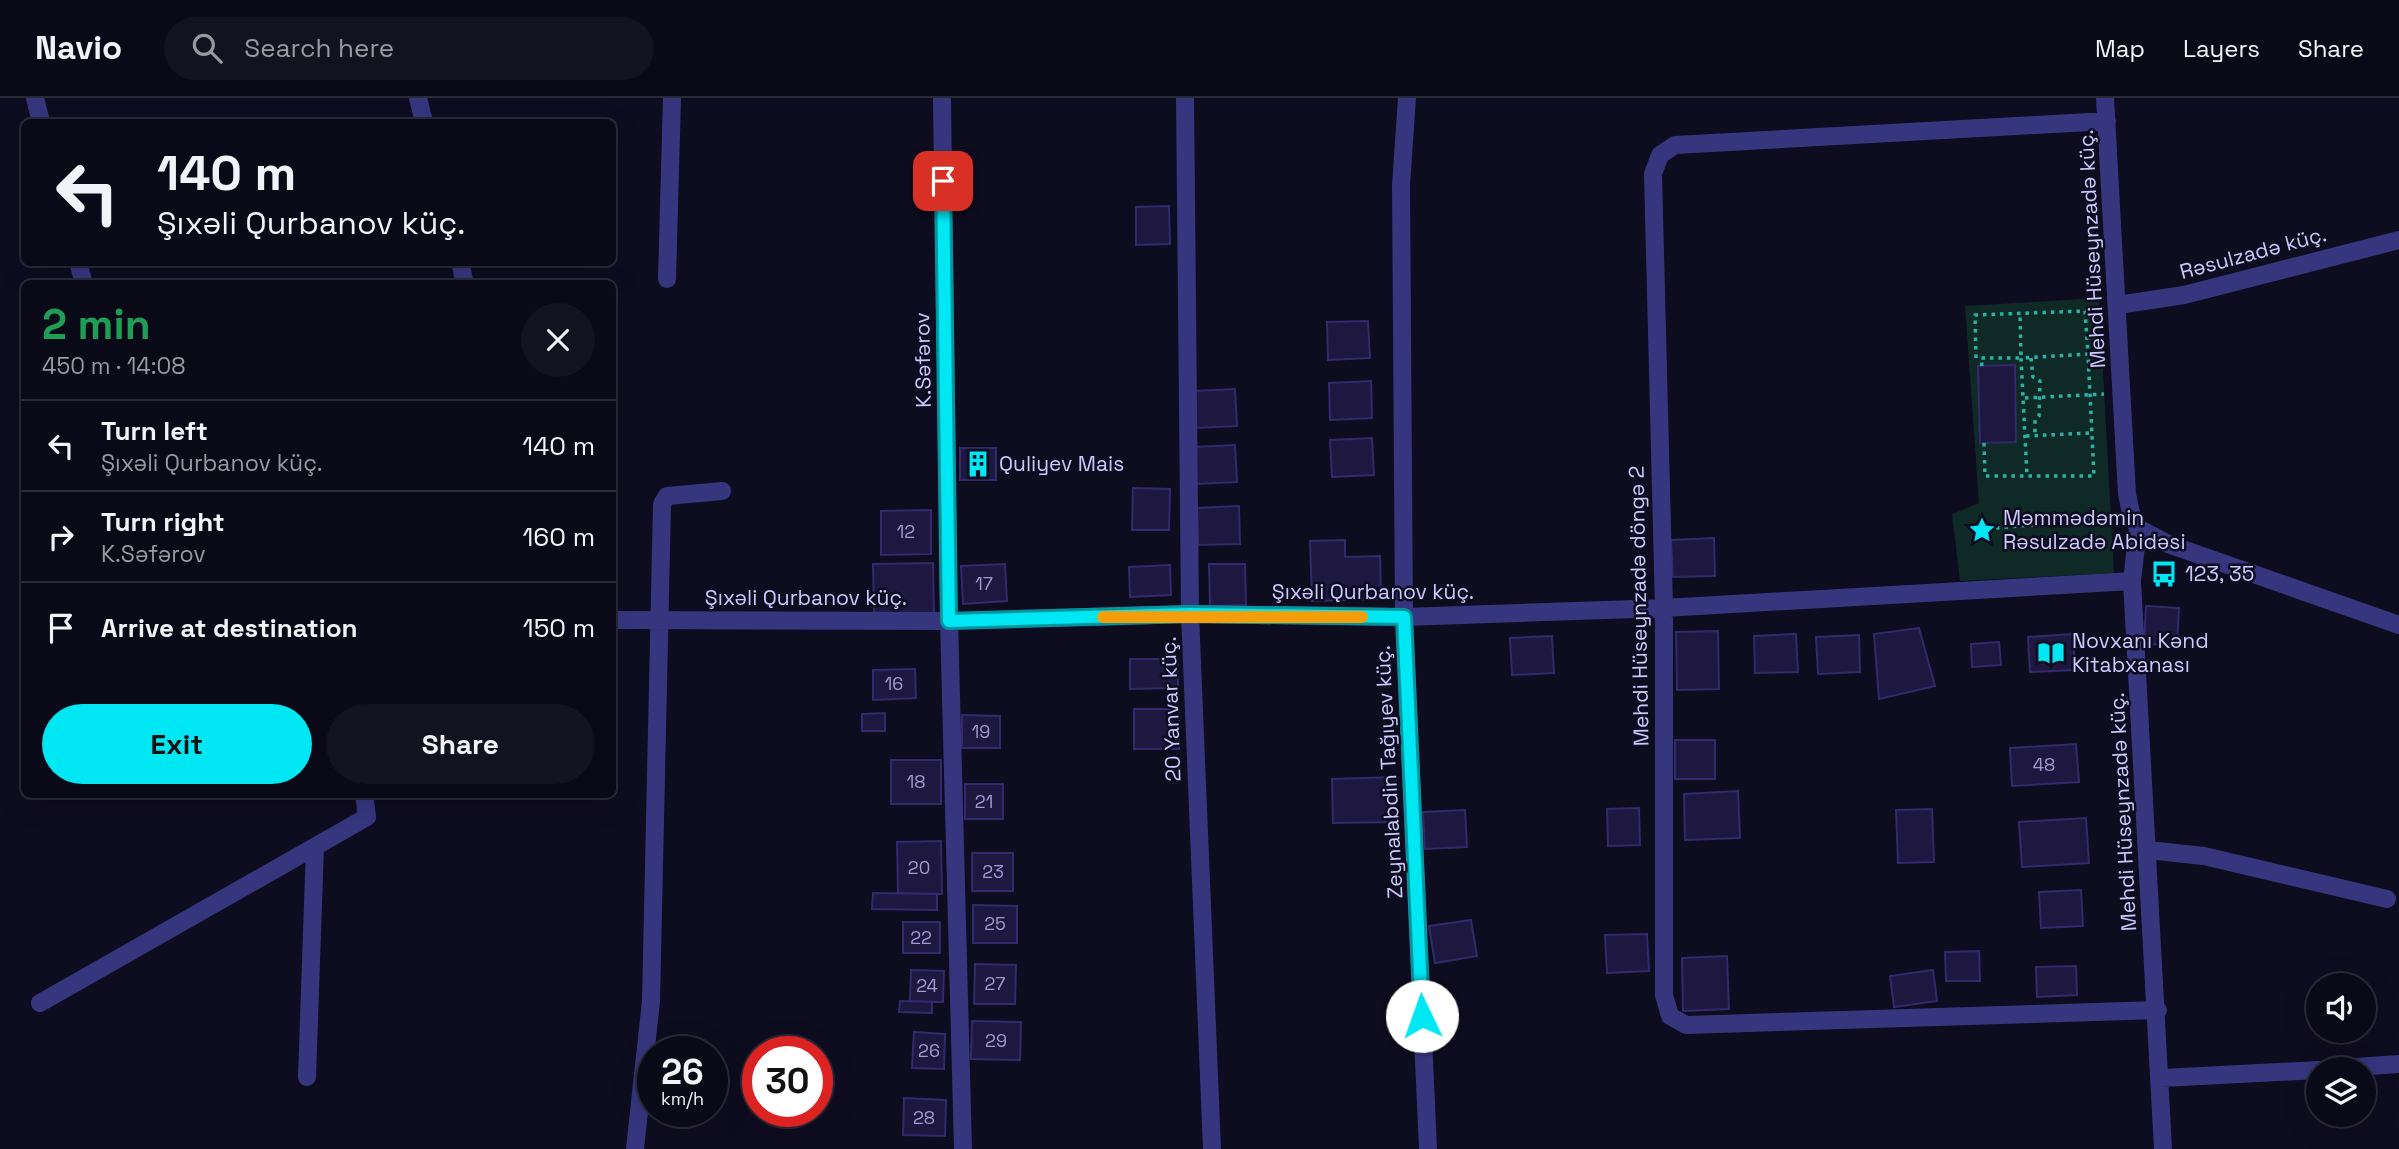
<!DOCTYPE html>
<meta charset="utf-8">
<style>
:root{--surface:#0a0917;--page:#131220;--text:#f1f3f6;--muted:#999aa1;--line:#2a2a36;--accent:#00e7f4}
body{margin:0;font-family:"Space Grotesk",sans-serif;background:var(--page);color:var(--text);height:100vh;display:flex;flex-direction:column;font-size:26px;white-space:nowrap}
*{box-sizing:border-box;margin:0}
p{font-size:23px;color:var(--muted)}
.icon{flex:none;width:38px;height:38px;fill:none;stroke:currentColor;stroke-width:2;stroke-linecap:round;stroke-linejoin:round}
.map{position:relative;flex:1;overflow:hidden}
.details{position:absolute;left:21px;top:182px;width:595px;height:518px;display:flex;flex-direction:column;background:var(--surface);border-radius:10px;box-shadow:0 7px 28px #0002,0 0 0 2px var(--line)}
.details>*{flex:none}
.guide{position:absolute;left:21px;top:21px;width:595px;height:147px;border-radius:10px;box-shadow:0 7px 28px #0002,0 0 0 2px var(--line);background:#0a0917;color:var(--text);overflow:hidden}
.buttons{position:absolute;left:2306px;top:875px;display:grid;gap:14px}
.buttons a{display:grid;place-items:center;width:70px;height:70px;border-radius:50%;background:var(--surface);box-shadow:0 7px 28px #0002,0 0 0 2px var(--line);font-size:35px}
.speed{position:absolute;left:637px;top:938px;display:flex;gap:14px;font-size:35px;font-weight:700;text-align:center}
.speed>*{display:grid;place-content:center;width:91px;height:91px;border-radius:50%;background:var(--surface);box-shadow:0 7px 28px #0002,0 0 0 2px var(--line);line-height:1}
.speed small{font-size:18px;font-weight:400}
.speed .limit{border:10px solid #d22;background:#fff;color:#111}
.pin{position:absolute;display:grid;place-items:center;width:60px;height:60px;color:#fff;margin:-30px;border-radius:14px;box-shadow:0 4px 10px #0006}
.me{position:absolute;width:77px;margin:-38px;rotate:357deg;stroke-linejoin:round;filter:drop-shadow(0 0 5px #0008)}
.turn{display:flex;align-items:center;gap:24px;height:147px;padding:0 21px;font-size:32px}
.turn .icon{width:91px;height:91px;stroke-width:2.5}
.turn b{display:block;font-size:49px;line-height:60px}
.round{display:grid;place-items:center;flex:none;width:74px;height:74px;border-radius:37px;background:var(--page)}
.head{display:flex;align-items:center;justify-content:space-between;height:119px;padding:0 21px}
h1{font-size:42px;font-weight:700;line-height:52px;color:#1e9e55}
.primary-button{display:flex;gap:14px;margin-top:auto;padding:14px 21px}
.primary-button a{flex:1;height:80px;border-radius:42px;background:var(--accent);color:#111;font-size:28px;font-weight:700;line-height:80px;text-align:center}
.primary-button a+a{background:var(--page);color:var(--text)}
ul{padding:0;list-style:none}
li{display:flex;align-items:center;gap:21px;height:91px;padding:0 21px;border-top:2px solid var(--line)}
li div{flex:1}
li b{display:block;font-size:26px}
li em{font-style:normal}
header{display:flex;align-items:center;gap:42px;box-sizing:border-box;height:98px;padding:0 35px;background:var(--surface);border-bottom:2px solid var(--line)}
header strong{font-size:33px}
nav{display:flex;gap:38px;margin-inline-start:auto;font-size:24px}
.search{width:490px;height:63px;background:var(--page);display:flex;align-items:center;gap:18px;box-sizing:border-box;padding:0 24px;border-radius:38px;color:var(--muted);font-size:26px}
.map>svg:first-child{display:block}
.green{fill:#0f2927}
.building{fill:#1e1740;stroke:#33296c;stroke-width:2}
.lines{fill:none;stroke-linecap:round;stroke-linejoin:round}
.path{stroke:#2bb2a4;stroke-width:3.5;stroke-dasharray:3.5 5;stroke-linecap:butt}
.minor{stroke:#36367f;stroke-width:18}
.route-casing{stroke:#00969f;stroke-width:18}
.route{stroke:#00e7f4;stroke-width:12}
.slow{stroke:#f59e0b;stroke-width:12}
.labels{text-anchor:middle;stroke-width:5;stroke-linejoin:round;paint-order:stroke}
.number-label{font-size:18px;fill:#a19ccf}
.street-label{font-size:21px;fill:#cdc9ff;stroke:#0e0c1f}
.poi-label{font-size:21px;fill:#cdc9ff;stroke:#0e0c1f;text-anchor:start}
</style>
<header>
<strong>Navio</strong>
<div class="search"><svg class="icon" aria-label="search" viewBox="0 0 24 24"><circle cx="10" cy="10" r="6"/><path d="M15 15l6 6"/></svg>Search here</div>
<nav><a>Map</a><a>Layers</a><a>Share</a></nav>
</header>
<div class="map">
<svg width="2399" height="1051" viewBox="0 0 2399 1051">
<rect width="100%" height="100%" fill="#0e0c1f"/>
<path class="green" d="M2099,200l15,275 -154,8 -8,-67 27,-11 -14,-197z"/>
<path class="building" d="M1169,108l1,38 -34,1v-38z
M1368,223l2,37 -42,2 -1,-38z
M2015,267l1,77 -36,1 -2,-77z
M1371,283l1,37 -42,2 -1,-37z
M1235,291l2,37 -42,2 -2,-37z
M1372,340l2,37 -42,2 -2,-37z
M1235,347l2,37 -42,2 -2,-37z
M960,350h36v32h-36z
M1133,390l37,1 -1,41h-37z
M1239,408l1,38 -42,1 -1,-37z
M931,412v44l-50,1v-44z
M1714,440l1,38 -42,1 -2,-37z
M1345,442v17l35,-1 1,43 -69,2 -2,-60z
M933,465l1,51h-60l-1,-50z
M1005,466l2,37 -44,3 -2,-38z
M1209,466h36l1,41 -36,1z
M1170,467l1,30 -41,2 -1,-30z
M2146,508l33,2 -2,37 -33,-1z
M1919,530l16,58 -56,13 -5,-65z
M1718,533l1,58 -42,1 -1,-58z
M1796,536l2,38 -43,1 -1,-37z
M2073,536l2,36 -45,2 -2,-35z
M1859,537l1,37 -42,2 -2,-37z
M1552,538l2,37 -42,2 -2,-37z
M1999,544l2,23 -29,2 -1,-23z
M1130,561h48v29l-48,1z
M915,571l1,29 -43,2v-30z
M1134,611h45v40h-45z
M885,615v18h-23v-17z
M962,617l38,1v32h-38z
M1675,642h40v39h-40z
M2076,646l3,38 -67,4 -2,-38z
M891,662h50v44h-50z
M1396,679l1,45 -64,1 -1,-44z
M965,686h38v35h-38z
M1738,693l2,47 -55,2 -1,-46z
M1639,710l1,37 -32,1 -1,-37z
M1932,711l2,53 -36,1 -2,-53z
M1465,712l2,37 -42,2 -2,-37z
M2086,720l3,45 -67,4 -3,-45z
M941,743l1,53 -44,-1 -1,-51z
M972,755h41v38h-41z
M2081,792l2,36 -42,2 -2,-36z
M873,795l64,1v16l-65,-1z
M973,807l44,1v37h-44z
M1471,822l6,36 -42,7 -6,-37z
M903,824h37v31h-37z
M1647,836l2,37 -42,2 -2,-38z
M1979,853l1,30h-34l-1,-29z
M1727,858l2,53 -46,2 -1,-53z
M975,866l41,1 -1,39h-41z
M2076,868l1,29 -40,2 -1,-30z
M911,872l33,1 -1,31 -33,-1z
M1933,872l4,31 -43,6 -4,-31z
M900,903l32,1v11l-33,-1z
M972,923l49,1 -1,38 -49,-1z
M914,934l31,2 -1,35 -32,-1z
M904,1000l42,2 -1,36 -42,-1z"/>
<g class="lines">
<path class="path" d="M1976,260l-1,-43 110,-4 3,43
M2031,260l2,19 7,4 -1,35 -4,4v15
M1982,268l-1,-8h40l-1,-45
M2025,300l79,-4
M2026,338l64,-3
M1984,345l1,33h109l-6,-122 -67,4 6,118
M1996,430l115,-10"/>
<path class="minor" d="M35,0l6,24
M418,0l6,24
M942,0l7,523 14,528
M1185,0l5,516 22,535
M1407,0l-6,87 3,432 24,532
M2105,0l22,396 4,19 7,15 -6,53 31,568
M2107,23l-432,24 -15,10 -7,19 11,434v387l6,21 16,9 472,-15
M78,164l6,22
M460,164l5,22
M667,181l5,-181
M2118,207l66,-10 215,-55
M2138,430l30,16 231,81
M612,522l337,1 241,-7 214,3 260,-9 468,-27
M2148,752l56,6 183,43
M40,905l327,-186 -3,-23
M2326,971l73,-5
M307,979l8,-230
M2162,980l157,-8
M635,1051l16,-148 11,-497 5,-8 55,-5"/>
</g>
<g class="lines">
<g class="route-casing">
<path id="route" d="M943,83l6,440 241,-7 214,3 18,399"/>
</g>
<use href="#route" class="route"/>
<path class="slow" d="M1103,519h259"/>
</g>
<defs>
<g id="building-bare" transform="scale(2.1)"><path d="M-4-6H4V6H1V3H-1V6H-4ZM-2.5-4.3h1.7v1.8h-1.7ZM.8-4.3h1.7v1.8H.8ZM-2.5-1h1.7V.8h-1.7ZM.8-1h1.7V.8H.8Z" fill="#00e7f4" stroke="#0e0c1f" stroke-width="2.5" paint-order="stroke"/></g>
<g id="sight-bare" transform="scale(2.1)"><path d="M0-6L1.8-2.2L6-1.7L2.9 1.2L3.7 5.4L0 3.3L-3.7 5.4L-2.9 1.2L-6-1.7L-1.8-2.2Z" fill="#00e7f4" stroke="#0e0c1f" stroke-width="2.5" paint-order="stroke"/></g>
<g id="bus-bare" transform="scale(2.1)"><path d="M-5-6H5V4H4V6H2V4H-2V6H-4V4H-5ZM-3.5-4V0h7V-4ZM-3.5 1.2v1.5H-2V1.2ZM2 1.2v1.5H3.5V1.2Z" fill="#00e7f4" stroke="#0e0c1f" stroke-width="2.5" paint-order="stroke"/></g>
<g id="library-bare" transform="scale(2.1)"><path d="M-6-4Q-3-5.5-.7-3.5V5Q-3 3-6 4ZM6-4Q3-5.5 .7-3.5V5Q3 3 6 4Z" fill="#00e7f4" stroke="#0e0c1f" stroke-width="2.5" paint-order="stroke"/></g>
</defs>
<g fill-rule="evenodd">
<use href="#building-bare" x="978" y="366"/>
<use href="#sight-bare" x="1982" y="432"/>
<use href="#bus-bare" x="2164" y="476"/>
<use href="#library-bare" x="2051" y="555"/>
</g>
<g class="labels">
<g class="number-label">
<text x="906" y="440">12</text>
<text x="984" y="492">17</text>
<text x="894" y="592">16</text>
<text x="981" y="640">19</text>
<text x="2044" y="673">48</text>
<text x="916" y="690">18</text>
<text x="984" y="710">21</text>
<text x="919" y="776">20</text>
<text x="993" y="780">23</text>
<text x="995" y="832">25</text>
<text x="921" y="846">22</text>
<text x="995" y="892">27</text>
<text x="927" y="894">24</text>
<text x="996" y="949">29</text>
<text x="929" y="959">26</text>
<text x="924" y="1026">28</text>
</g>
<g class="street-label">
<text transform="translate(2092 151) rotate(-93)" y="7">Mehdi Hüseynzadə küç.</text>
<text transform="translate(2253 155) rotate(-15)" y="7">Rəsulzadə küç.</text>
<text transform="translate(923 262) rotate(-91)" y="7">K.Səfərov</text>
<text x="1373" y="501">Şıxəli Qurbanov küç.</text>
<text x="806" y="507">Şıxəli Qurbanov küç.</text>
<text transform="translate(1639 508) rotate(-91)" y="7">Mehdi Hüseynzadə döngə 2</text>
<text transform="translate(1171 611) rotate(-92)" y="7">20 Yanvar küç.</text>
<text transform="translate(1389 674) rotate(-93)" y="7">Zeynalabdin Tağıyev küç.</text>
<text transform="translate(2123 714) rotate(-93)" y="7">Mehdi Hüseynzadə küç.</text>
</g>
<g class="poi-label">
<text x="999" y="373">Quliyev Mais</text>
<text x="2003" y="427">Məmmədəmin<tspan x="2003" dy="24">Rəsulzadə Abidəsi</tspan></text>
<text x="2185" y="483">123, 35</text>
<text x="2072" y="550">Novxanı Kənd<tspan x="2072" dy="24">Kitabxanası</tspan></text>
</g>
</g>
</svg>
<div class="buttons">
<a><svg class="icon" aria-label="sound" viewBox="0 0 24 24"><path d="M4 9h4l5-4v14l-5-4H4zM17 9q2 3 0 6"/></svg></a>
<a><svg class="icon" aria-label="layers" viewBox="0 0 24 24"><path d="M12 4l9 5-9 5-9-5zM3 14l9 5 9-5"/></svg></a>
</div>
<div class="speed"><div>26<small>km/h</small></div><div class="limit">30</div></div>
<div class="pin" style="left:943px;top:83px;background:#d93025"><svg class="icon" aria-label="arrive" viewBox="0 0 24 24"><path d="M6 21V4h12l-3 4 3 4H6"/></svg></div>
<svg class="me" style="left:1422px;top:918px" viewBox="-20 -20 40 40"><circle r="19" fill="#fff"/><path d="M0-13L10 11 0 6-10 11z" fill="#00e7f4"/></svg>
<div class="guide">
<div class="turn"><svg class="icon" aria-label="left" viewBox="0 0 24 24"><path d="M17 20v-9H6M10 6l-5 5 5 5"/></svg><div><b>140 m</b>Şıxəli Qurbanov küç.</div></div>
</div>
<section class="details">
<div class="head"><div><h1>2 min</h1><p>450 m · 14:08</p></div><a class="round"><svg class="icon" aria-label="close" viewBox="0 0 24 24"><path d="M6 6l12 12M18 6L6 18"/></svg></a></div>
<ul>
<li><svg class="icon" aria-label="left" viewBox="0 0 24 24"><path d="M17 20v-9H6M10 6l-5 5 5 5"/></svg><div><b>Turn left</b><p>Şıxəli Qurbanov küç.</p></div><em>140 m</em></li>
<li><svg class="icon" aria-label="right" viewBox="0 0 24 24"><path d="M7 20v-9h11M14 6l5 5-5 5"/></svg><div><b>Turn right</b><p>K.Səfərov</p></div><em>160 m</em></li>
<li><svg class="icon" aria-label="arrive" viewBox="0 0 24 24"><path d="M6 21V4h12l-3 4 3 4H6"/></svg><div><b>Arrive at destination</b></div><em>150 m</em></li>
</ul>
<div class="primary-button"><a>Exit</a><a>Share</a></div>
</section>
</div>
